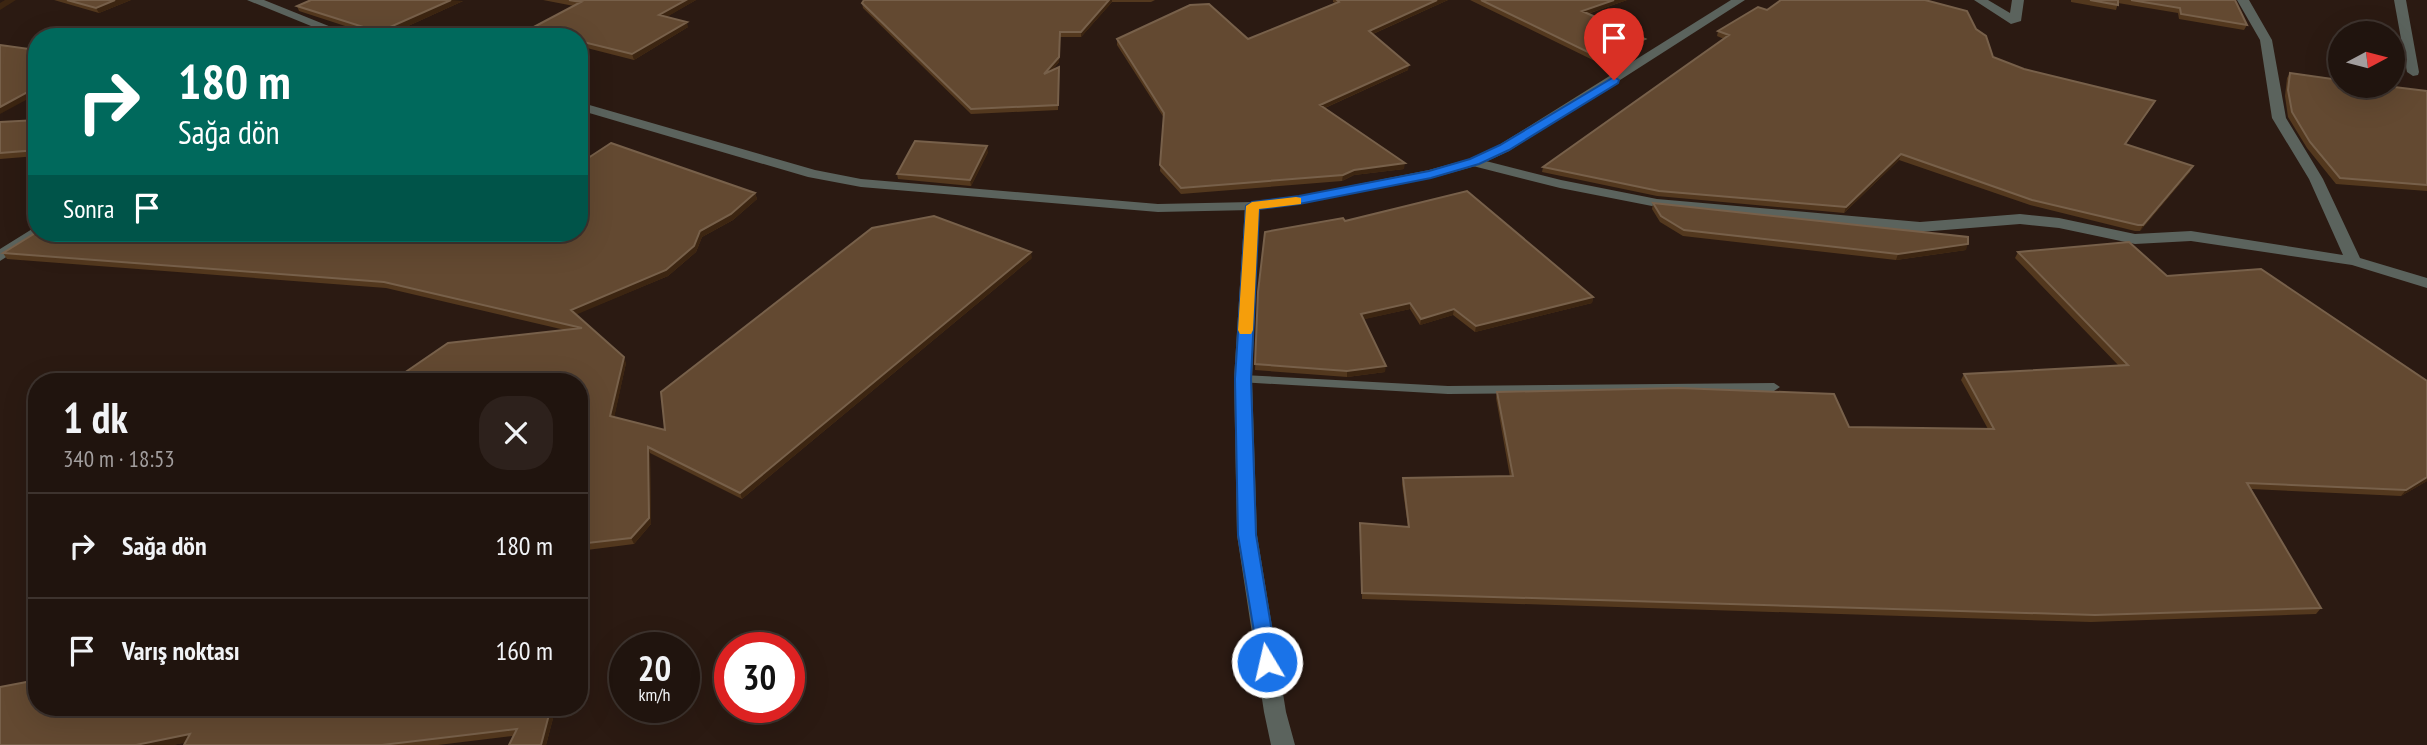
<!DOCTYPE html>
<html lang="tr">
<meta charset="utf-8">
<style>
:root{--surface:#20140e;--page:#2d211c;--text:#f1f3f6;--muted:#a29e9e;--line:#3d332e}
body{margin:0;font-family:"PT Sans Narrow",sans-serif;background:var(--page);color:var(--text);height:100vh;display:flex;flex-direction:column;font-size:26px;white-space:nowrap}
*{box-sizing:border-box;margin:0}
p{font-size:23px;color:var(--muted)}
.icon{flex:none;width:38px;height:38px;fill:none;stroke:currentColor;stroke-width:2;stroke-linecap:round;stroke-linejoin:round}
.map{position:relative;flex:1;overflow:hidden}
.drawer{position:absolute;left:28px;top:373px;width:560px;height:343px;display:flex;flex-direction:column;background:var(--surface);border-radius:28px;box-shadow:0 7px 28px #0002,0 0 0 2px var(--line)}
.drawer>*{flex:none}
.guide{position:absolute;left:28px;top:28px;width:560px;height:214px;border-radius:28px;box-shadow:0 7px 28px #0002,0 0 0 2px var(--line);background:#00695c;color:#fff;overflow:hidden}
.needle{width:46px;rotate:83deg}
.tools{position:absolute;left:2328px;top:21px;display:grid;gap:14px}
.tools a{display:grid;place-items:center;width:77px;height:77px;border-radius:50%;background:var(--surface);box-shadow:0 7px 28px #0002,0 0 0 2px var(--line);font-size:35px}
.speed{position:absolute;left:609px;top:632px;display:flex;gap:14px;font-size:35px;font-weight:700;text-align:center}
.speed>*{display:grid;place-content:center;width:91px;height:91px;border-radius:50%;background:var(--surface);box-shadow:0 7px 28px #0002,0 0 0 2px var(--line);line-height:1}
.speed small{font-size:18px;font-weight:400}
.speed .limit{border:10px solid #d22;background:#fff;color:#111}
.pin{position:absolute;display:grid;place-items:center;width:60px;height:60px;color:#fff;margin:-72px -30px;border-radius:50% 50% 50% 0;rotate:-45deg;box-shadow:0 0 7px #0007}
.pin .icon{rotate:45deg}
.me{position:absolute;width:77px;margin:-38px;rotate:351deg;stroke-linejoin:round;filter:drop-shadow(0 0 5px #0008)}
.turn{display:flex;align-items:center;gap:24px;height:147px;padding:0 35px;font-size:32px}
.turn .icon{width:91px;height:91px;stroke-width:2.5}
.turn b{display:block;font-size:49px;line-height:60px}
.then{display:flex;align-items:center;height:66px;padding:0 35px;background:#0003;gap:14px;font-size:26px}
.round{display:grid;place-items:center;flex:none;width:74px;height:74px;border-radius:28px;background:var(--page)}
.summary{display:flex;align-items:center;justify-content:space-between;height:119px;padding:0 35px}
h1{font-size:42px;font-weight:600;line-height:52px}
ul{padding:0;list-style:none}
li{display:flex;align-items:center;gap:21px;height:105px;padding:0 35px;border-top:2px solid var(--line)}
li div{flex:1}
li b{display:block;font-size:26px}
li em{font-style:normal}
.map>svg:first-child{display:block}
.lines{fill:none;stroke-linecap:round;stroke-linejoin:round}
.service{fill:#5b635d;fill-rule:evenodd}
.minor{fill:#5b635d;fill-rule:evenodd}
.tertiary{fill:#5b635d;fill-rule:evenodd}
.wall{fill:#53381e}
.shaded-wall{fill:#3c2511}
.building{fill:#634931;stroke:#77604a;stroke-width:2}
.route{fill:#1a73e8;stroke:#114b97;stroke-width:2}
.slow{fill:#f59e0b}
</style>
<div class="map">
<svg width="2427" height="745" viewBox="0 0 2427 745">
<rect width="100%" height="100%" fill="#2b1a12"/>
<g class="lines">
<path class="service" d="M1243,375l205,11 326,-3 6,4 -6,4 -326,3 -209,-12 -2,-3 2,-3z"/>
<path class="minor" d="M1974,0h14l22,13 2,-13h12l-3,21 -10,3z
M2237,0h12l23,40 14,78 37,61 37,79 67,20v10l-75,-23 -161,-24 -56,3 -76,-16 -39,-4 -100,8 -263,-25 -97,-19 -91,-23 -2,-3 7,-4 87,22 96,19 263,23 100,-8 39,4 76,16 56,-3 152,24 -34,-76 -37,-61 -12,-78z
M2394,0h12l13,72 -1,3 -5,1 -6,-4z
M1252,202l7,4 -7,173 5,156 29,177 9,33h-24l-7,-33 -27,-177 -3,-156 11,-173z
M37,226v7l5,1 -42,27v-12z"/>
<path class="tertiary" d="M247,0h17l92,37h-18z
M1731,0h14l-236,151 -30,14 -43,12 -137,27 -47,6 -94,2 -297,-25 -53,-10 -229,-67v-8l236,68 46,9 297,25 94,-2 47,-6 130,-26 40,-11 30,-14z"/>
</g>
<path class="wall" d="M54,0h77l-32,13z
M543,0h153l-30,17 22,10 -54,33 -55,-14v-9h-36l-11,-3 -2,-5 44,-23z
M864,0h291l-4,2h-39l-31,35h-21l-1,25 -6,7 6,3 -1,38 -87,4 -108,-106 -1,-5z
M1333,0h115l-75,34 35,36 -83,38 79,61 -50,6 -12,6 -161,13 -21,-23 4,-53 -47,-73v-6h131l87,-36 -2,-1z
M1470,0h157l-39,14 56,30 -45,19z
M2071,0h164l12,25 -3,5 -65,-11 -1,-6 -60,-10 -2,7 -45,-8z
M463,1l-79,36h-5l-80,-26 -2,-5z
M1767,10l209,19 17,28 31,12 131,32 -29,43 64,28 -50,59h-5l-105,-26 -131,-45 -55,53 -187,-17 -115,-24 1,-5 181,-128 -7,-3 1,-5z
M2290,73l137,18v100l-91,-7 -29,-36 -19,-31 -3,-21 2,-18z
M37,120v36l-37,3v-37z
M988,152l-17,34 -73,-7 -1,-5z
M755,193l2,6 -24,21 -31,17 -6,15 -28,24 -92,38 50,49 -12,54 51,13 367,-172 -290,241 -92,-46 1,71 -17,20 -55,7v-169l-14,-52 -179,-42 -379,-29 -4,-6z
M1653,203l313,47 -70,10 -213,-24 -23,-14 -8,-13z
M1345,221l248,76 -1,6 -117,29 -22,-17 -33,10 -10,-16 -46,10 21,53 -38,5 -92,-7 3,-78z
M2018,252l149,24 260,105v100l-26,15 -150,-7 70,119 -5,6 -225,8 -729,-23 -2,-76 48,4 -6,-43 1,-6 107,-1 -14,-79 1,-6 352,35 139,2 -27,-49 3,-6 155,-8 -104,-108z
M37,707h519l-10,38 -33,-9 -75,9h-254l2,-3 -13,3z"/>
<path class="shaded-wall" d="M5,0h11l-16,10v-7z
M115,0h16l-32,13 -3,-5z
M451,0l12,1 -79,36h-3l-2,-5z
M686,0h10l-36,21 -1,-6z
M1109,0h3v2l-31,35v-5z
M1437,0h11l-80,36 1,-5z
M1614,0h13l-46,16 1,-5z
M687,22l1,5 -54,33 -2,-6z
M1060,32l-1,30 -15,17v-5z
M1645,39l-1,5 -45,19 1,-5z
M1409,65l-1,5 -88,40v-5z
M37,87v7l-37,20v-7z
M2155,101l-3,6 -30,42 3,-5z
M987,146l1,6 -17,34 -1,-6z
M1901,154l-2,6 -55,53 2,-6z
M1405,163l-1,6 -50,6 -12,6 1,-6 11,-5z
M2193,166l-3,6 -50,59 3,-6z
M755,193l2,6 -24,21 -31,17 -6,15 -28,24 -95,40 -2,-6 129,-79z
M1968,244l-2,6 -70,10 2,-6z
M1031,252l1,6 -290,241 -2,-6z
M1593,297l-1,6 -117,29 1,-6z
M1410,303v6l-49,11v-6z
M1454,309l-1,6 -33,10 1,-6z
M624,357l2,6 -13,60 -3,-7z
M1386,366l-1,6 -38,5v-6z
M648,447l2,6 1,71 -17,20 -3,-6z
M2427,477v4l-26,15 5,-6z
M551,707h5l-10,38h-5z
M190,734l5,7 -22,4h-37z"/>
<path class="building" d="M67,0h48l-19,8z
M311,0h140l-72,32 -82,-26z
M569,0h117l-27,15 28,7 -55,32 -53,-13v-4h-17l-32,-8 51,-27z
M864,0h245l-28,32h-21l-1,25 -15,17 15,-7 -1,38 -87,4 -109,-106z
M1337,0h100l-68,31 40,34 -89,40 85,58 -51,7 -11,5 -162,13 -21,-23 4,-52 -47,-74 73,-34 19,-1 39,35 91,-37z
M1481,0h133l-32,11 63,28 -45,19z
M1781,0h144l42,11 9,18 10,7 7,21 31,12 131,32 -30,43 68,22 -50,59h-5l-106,-25 -131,-46 -55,53 -187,-16 -116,-24 186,-132 -11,-4 40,-24 9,3z
M2090,0h28v5z
M2131,0h104l12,25 -66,-11 -1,-6z
M262,32l13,5h-23z
M0,45l37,5v37l-37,20z
M2290,73l50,7v6h46l41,5v94l-87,-7 -30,-36 -18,-30 -4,-22z
M37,120v30l-37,3v-31z
M915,141l72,5 -17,34 -73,-6z
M611,143l144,50 -24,21 -31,17 -6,15 -28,24 -95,40 53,47 -14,59 55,14 -4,-38 211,-164 62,-12 97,36 -291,241 -92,-46 1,71 -18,20 -52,6v-162h-188l57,-39 134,-15 -198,-46 -381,-29 34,-21 542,1v-69z
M1467,191l126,106 -117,29 -22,-17 -33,10 -11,-16 -49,11 25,52 -39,5 -92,-7 3,-72 7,-60 78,-14 2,3z
M1653,203l315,34v7l-70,10 -214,-24 -23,-14z
M2129,242l38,34 94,-7 166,112v96l-21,13 -159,-7 74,125 -226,7 -733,-22 -2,-70 49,4 -6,-49 110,-2 -16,-84 182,-4 155,6 15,33 145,2 -30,-55 164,-9 -110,-113z
M37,680v27h514l-10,38h-32l8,-16 -135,16h-198l6,-11 -54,11h-136v-58z"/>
<path class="route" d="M1614,77l5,3 -1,3 -109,67 -30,14 -48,14 -132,26 -40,5 -8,170 5,156 21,127 -3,6 -7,2 -7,-2 -22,-133 -3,-156 11,-173 6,-4 47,-6 130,-25 41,-12 30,-14z"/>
<path class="slow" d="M1296,197l5,1v6l-42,5 -6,121 -2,4h-11l-2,-4 8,-124 6,-4z"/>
</svg>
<div class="tools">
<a><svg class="needle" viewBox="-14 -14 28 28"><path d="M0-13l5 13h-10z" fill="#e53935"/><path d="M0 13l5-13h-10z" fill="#a29e9e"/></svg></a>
</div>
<div class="speed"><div>20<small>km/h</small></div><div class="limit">30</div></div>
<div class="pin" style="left:1614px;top:80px;background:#d93025"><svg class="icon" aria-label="arrive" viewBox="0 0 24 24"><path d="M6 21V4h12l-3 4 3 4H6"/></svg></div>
<svg class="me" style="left:1267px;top:662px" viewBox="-20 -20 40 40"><circle r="17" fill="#1a73e8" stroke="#fff" stroke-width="3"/><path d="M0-11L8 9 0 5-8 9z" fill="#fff"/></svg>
<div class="guide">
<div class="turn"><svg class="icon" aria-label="right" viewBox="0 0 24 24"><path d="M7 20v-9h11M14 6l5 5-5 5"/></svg><div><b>180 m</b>Sağa dön</div></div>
<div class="then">Sonra<svg class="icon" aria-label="arrive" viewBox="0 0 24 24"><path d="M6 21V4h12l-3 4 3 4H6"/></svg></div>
</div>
<section class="drawer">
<div class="summary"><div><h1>1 dk</h1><p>340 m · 18:53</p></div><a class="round"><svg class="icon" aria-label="close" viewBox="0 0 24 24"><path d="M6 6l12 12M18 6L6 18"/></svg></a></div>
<ul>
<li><svg class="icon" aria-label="right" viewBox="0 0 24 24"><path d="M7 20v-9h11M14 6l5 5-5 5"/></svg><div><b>Sağa dön</b></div><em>180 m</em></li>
<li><svg class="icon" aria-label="arrive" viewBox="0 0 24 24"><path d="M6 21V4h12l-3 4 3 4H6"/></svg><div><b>Varış noktası</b></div><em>160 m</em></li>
</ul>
</section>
</div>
